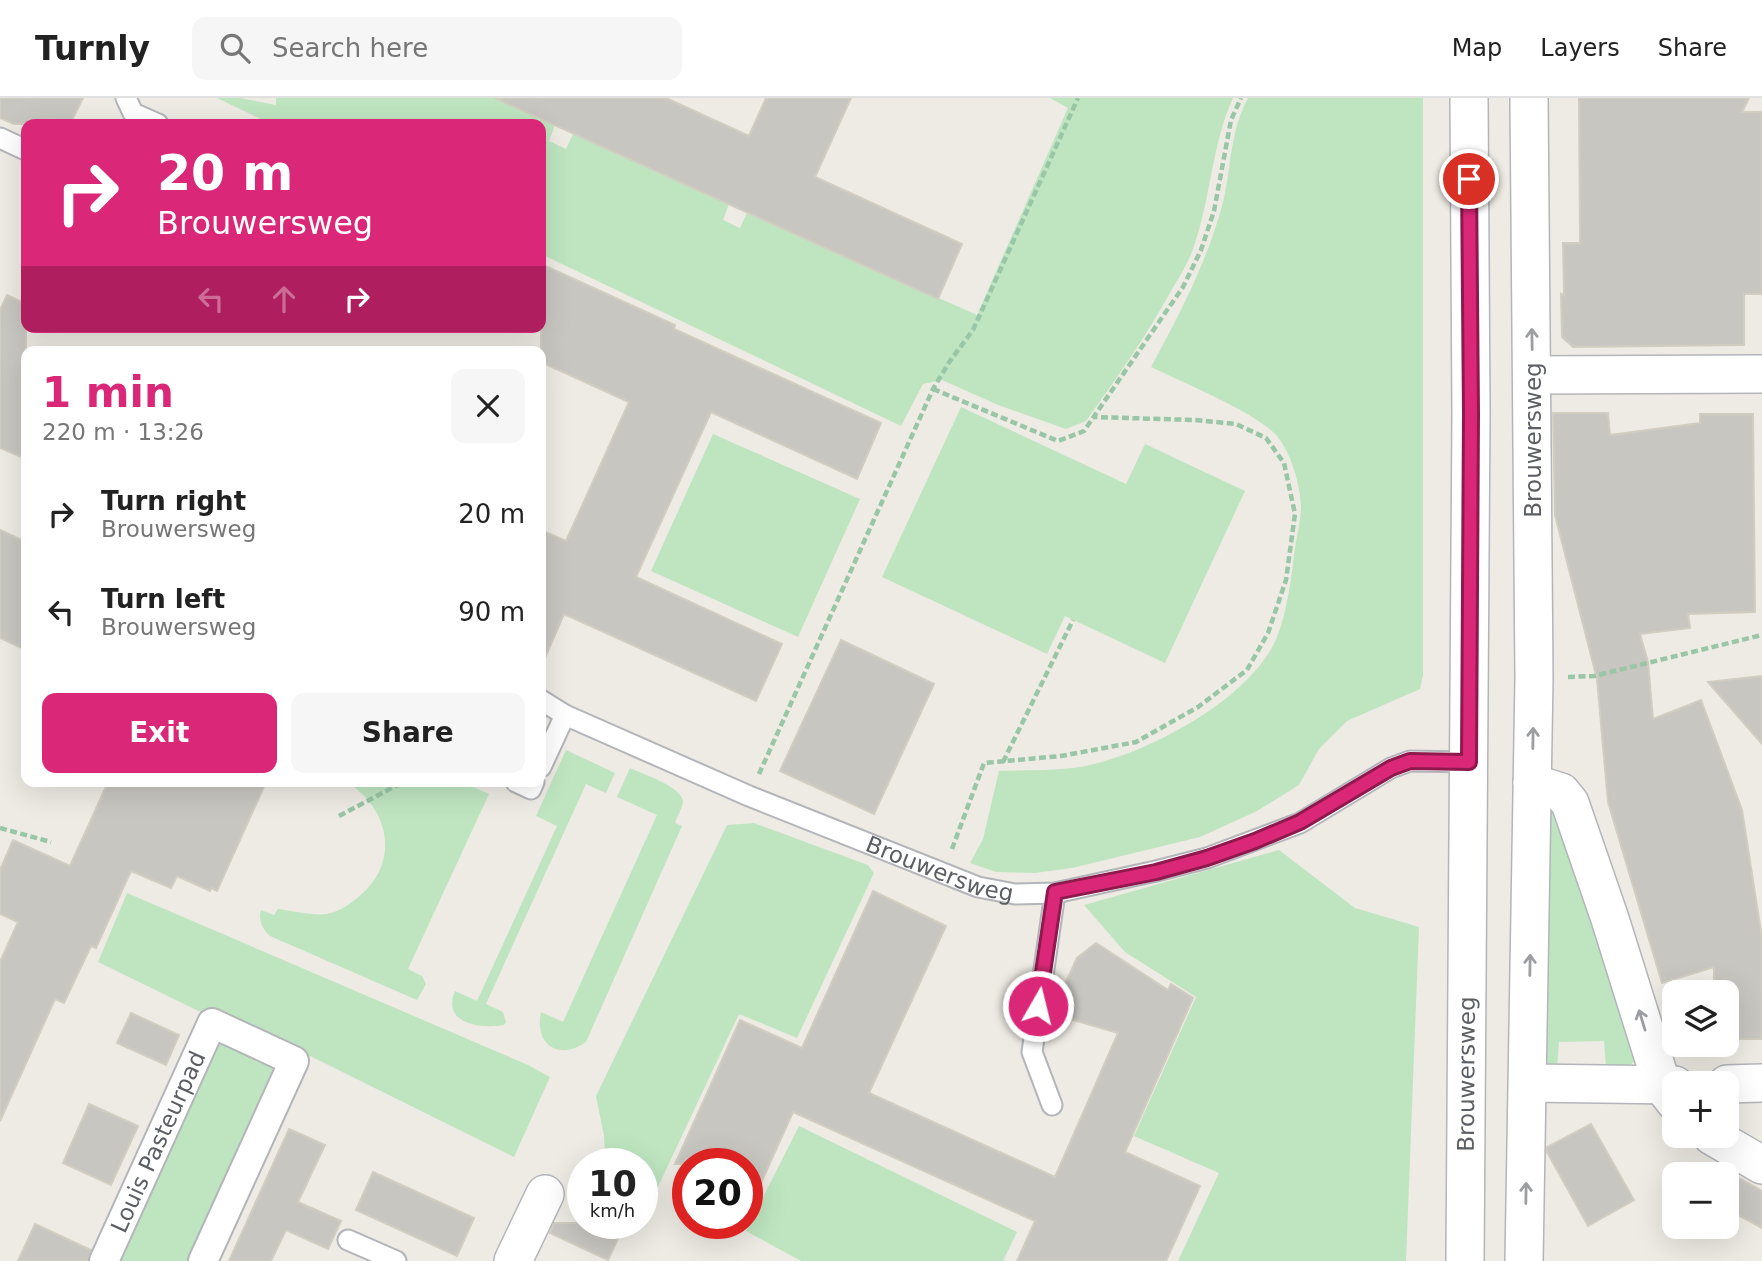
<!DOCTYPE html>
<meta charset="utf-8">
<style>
:root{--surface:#fff;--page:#f6f6f6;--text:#222;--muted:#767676;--line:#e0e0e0;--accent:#db2777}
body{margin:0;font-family:"DejaVu Sans",sans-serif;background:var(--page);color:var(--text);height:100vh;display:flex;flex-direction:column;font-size:26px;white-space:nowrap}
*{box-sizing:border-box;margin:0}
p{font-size:23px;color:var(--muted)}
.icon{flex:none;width:38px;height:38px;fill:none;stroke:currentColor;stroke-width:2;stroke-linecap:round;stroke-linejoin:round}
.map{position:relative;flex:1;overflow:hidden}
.drawer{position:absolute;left:21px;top:248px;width:525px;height:441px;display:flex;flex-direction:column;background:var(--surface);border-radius:14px;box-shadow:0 7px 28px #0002}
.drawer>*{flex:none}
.hud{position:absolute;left:21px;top:21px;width:525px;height:214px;border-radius:14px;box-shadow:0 7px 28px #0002;background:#db2777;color:#fff;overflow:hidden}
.tools{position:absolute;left:1662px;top:882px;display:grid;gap:14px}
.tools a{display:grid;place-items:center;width:77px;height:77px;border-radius:14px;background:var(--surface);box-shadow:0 7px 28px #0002;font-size:35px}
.speed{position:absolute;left:567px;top:1050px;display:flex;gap:14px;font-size:35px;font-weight:700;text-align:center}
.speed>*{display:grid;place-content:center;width:91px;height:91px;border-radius:50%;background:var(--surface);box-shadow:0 7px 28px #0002;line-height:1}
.speed small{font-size:18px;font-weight:400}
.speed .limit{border:10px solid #d22;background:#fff;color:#111}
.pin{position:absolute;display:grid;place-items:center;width:60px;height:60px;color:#fff;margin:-30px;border:4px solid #fff;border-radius:50%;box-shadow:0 2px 7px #0007}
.me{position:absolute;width:77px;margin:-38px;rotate:8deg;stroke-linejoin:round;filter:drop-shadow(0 0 5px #0008)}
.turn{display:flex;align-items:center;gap:24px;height:147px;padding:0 21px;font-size:32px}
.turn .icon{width:91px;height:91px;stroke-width:2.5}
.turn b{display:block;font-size:49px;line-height:60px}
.lanes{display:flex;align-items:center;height:66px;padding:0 21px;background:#0003;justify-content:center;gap:35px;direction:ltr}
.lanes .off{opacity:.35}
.round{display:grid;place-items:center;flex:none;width:74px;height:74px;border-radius:14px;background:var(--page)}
.overview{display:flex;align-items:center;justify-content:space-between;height:119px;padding:0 21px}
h1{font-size:42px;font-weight:700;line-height:52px;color:var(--accent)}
.button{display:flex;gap:14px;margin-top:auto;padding:14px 21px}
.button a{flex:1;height:80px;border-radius:14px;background:var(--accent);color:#fff;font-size:28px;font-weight:700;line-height:80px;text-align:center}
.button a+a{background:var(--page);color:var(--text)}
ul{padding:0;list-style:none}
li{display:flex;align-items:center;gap:21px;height:98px;padding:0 21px}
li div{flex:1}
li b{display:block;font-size:26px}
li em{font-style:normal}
header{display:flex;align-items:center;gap:42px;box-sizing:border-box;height:98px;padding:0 35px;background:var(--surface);border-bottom:2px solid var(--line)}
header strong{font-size:33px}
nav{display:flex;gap:38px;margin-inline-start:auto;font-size:24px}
.search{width:490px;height:63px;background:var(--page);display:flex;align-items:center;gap:18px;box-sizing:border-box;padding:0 24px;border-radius:14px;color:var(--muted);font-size:26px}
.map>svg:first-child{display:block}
.green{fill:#bfe5c0}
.building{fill:#c8c6c0;stroke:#d2cdc1;stroke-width:2}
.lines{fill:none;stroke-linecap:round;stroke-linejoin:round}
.service-casing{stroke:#b3b5ba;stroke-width:23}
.pedestrian-casing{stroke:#b3b5ba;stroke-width:32}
.minor-casing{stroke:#b3b5ba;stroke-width:40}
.path{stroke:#98c6a6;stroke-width:4.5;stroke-dasharray:7 3.5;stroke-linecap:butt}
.service{stroke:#fff;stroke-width:19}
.pedestrian{stroke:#fff;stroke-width:28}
.minor{stroke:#fff;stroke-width:37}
.oneway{stroke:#9d9ea1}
.route-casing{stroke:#8e194d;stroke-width:18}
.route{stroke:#db2777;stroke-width:12}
.labels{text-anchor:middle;stroke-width:5;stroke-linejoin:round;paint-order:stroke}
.street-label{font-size:23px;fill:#5b5e63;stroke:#fff}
</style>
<header>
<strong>Turnly</strong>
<div class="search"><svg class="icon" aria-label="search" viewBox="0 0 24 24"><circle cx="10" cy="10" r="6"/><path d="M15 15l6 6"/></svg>Search here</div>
<nav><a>Map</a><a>Layers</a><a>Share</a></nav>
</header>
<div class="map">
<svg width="1762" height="1163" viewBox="0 0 1762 1163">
<rect width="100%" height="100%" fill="#edebe3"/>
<path class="green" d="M217,0h23l36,7v-7h219l60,27 -6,16 17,8 7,-15 156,70 -6,16 17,8 7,-15 230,102 91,-207 -18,-10h183c-21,46 -22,98 -38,145 -5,17 -15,33 -24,48 -25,46 -55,88 -85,130l-20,8 -68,-24 -56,-25 -19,4 -22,42 -360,-172v-130h-270z
M1248,0h175v577l-3,14 -73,32 -28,28 -20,36 -42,26 -57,26 -128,31 -37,5 -39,-1 -26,-9 13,-24 16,-68c24,-1 50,0 74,-3 65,-8 179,-68 204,-131 10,-24 15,-63 18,-89 2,-13 6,-28 6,-42 -1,-22 -10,-53 -24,-70 -20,-23 -95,-54 -126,-69 27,-50 53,-99 69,-154 12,-38 8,-79 28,-115z
M961,309l165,77 19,-40 100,47 -80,172 -100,-47 -18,38 -165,-77z
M713,336l147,65 -62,138 -147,-66z
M566,652l49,23 -9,20 -20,-9 -100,220 17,8 3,10 -2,3c-23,4 -63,-1 -49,-34l22,10 80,-175 -21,-10z
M630,670c12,6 51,18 53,33 0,6 -6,15 -8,22l7,3 -96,216c-27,19 -52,3 -45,-30l22,10 94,-207 -40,-18z
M347,684h115l27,12 -81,175 14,7 4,8 -9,16 -147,-64c-8,-7 -12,-17 -9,-26l13,5 4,-6c16,2 33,7 49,5 11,-2 20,-8 29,-15 44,-34 36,-88 -9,-117z
M1546,704l13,5 78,252 -8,7 -23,1 -2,-26 -45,1 -2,26 -11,-4z
M754,725l114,42 6,8 -77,165 -58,-24 -82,175 -15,-9v-16h-25l-12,-8 -1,-20 -8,-40 131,-271z
M1279,752l76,58 64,19 -13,334h-228l41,-88 -85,-37 62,-139 -71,-45 -41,-47z
M127,795l401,172 22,12 -36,80 -220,-109 -97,213h-87l109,-240 -121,-59z
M799,1028l218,106 -14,29h-202l-55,-30z"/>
<path class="building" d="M0,0h83l-13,26h-56l-14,-6z
M495,0h171l83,38 17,-38h85l-36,79 147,67 -24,55z
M1579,0h170l-7,14h20v182h-18v51l-171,2 -11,-10 -1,-43 3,1 -1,-52h17z
M541,166l134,61 -1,4 207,94 -24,56 -146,-67 -75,165 146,67 -26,57 -192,-87 -23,53v-137l25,11 63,-139 -88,-40z
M7,197l19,9v155l-26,-11v-138z
M1553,315h55l2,22 90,-12v-9h53l2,198 -67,2 2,14 -50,6 8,28 5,57 48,-19 41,110 20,128v101h-35v-47h-13v-25l-52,16 -54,-181 -11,-123 -42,-164z
M0,432l26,12v108l-26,-12z
M841,542l93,44 -60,130 -94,-43z
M1762,578v68l-54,-62z
M108,684h158l-49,109 -6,-3 -1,3 -33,-15 -6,12 -40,-17 -35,77 -5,-2 -27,57 -9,-4 -55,122v-159l18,-40 -18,-8v-44l13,-30 57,26z
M873,793l73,35 -77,167 186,84 63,-144 -55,-16 -2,-24 16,-35 19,-15 72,47 3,-6 22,14 -68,154 75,34 -34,75h-149l18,-40 -242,-109 -46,102v-50h-72l65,-144 62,28z
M131,915l48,22 -13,30 -49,-22z
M89,1006l49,22 -27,59 -48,-22z
M1591,1026l43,76 -46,26 -41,-74v-5z
M289,1031l36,16 -27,57 43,19 -13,28 -42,-19 -15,31h-42z
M1727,1073l35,20v37l-35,-19z
M373,1074l101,46 -17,38 -101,-46z
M554,1125h52l16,7 -14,30 -58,-27z
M35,1126l56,26 -3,11h-70z"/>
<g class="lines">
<g class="service-casing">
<g id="service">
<path d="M126,0l7,15 25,11"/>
<path d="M0,40l26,12"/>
<path id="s1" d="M541,602l24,15 184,81 229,91 37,7 40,-1 101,-22 51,-13 93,-35 91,-55 19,-7 59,1"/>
<path d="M541,669l24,-52"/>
<path d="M516,684l15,7 3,-7"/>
<path d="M1052,1007l-20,-53 23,-159"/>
<path d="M348,1142l48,21"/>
</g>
</g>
<g class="pedestrian-casing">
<g id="pedestrian">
<path id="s2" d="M104,1163l108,-238 82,38 -91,200"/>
</g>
</g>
<g class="minor-casing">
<g id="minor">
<path d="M1532,277l230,-1"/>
<path d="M1532,685l29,9 9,11 40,116 52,166 13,17"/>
<path d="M1529,985l146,2"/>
<path d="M1727,986l35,-1"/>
<path d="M1712,1038l50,29"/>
<path d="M513,1163l32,-67"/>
<path id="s3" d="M1465,1163l6,-848 -2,-315"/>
<path d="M1524,1163l10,-583 -5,-580"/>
</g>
</g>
<path class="path" d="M933,291l125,52 26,-10 99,-144 18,-37 13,-39 17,-91 10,-22
M1568,579l26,-1 168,-41
M1003,664l70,-142
M759,676l174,-385 17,-28 23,-31 105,-232
M339,718l64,-34
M0,730l51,14
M952,751l32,-86 77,-7 75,-14 62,-35 49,-37 21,-37 18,-53 9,-66 -11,-51 -18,-25 -30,-14 -41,-4 -101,-3"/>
<use href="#service" class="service"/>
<use href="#pedestrian" class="pedestrian"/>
<use href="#minor" class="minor"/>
</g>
<defs><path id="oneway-shaft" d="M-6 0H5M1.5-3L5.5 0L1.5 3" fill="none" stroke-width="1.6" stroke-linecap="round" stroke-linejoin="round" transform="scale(1.75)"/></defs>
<g class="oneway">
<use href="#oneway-shaft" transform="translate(1532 241) rotate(-91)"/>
<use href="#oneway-shaft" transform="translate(1533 640) rotate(-89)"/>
<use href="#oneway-shaft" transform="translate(1530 867) rotate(-89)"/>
<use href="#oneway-shaft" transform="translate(1642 922) rotate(-107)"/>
<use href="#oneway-shaft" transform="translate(1526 1095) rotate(-89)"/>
</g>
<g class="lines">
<g class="route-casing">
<path id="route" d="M1038,908l17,-114 101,-20 51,-14 48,-17 45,-19 91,-54 19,-7 59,1 2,-348 -2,-235"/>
</g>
<use href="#route" class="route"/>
</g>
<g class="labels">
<g class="street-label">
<text transform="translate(1533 342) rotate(-90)" y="8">Brouwersweg</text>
<text dy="8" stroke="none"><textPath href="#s1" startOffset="434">Brouwersweg</textPath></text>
<text dy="8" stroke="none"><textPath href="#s3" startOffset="187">Brouwersweg</textPath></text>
<text dy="8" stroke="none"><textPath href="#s2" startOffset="131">Louis Pasteurpad</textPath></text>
</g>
</g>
</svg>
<div class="tools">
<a><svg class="icon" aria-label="layers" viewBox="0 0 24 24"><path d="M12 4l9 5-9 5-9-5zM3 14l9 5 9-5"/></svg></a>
<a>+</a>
<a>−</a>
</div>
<div class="speed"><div>10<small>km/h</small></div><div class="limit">20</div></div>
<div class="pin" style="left:1469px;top:81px;background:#d93025"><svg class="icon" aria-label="arrive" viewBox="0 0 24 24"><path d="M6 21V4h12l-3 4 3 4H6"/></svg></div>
<svg class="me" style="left:1038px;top:908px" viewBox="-20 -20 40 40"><circle r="17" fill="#db2777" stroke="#fff" stroke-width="3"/><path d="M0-11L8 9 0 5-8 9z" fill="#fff"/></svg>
<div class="hud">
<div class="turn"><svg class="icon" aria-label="right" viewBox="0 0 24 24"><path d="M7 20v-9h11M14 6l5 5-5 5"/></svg><div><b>20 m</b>Brouwersweg</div></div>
<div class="lanes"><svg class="icon off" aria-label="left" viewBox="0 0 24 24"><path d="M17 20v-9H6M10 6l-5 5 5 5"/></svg><svg class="icon off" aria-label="ahead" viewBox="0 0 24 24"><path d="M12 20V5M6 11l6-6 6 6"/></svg><svg class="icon" aria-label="right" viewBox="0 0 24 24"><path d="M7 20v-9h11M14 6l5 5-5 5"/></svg></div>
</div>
<section class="drawer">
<div class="overview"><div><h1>1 min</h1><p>220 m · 13:26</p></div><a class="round"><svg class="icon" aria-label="close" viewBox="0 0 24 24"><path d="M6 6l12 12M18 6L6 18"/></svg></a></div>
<ul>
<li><svg class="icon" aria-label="right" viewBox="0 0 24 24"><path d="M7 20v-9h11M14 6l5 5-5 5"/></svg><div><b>Turn right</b><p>Brouwersweg</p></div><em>20 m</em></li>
<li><svg class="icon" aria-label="left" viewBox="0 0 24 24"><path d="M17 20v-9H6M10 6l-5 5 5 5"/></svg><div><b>Turn left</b><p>Brouwersweg</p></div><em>90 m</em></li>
</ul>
<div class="button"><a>Exit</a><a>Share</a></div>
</section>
</div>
